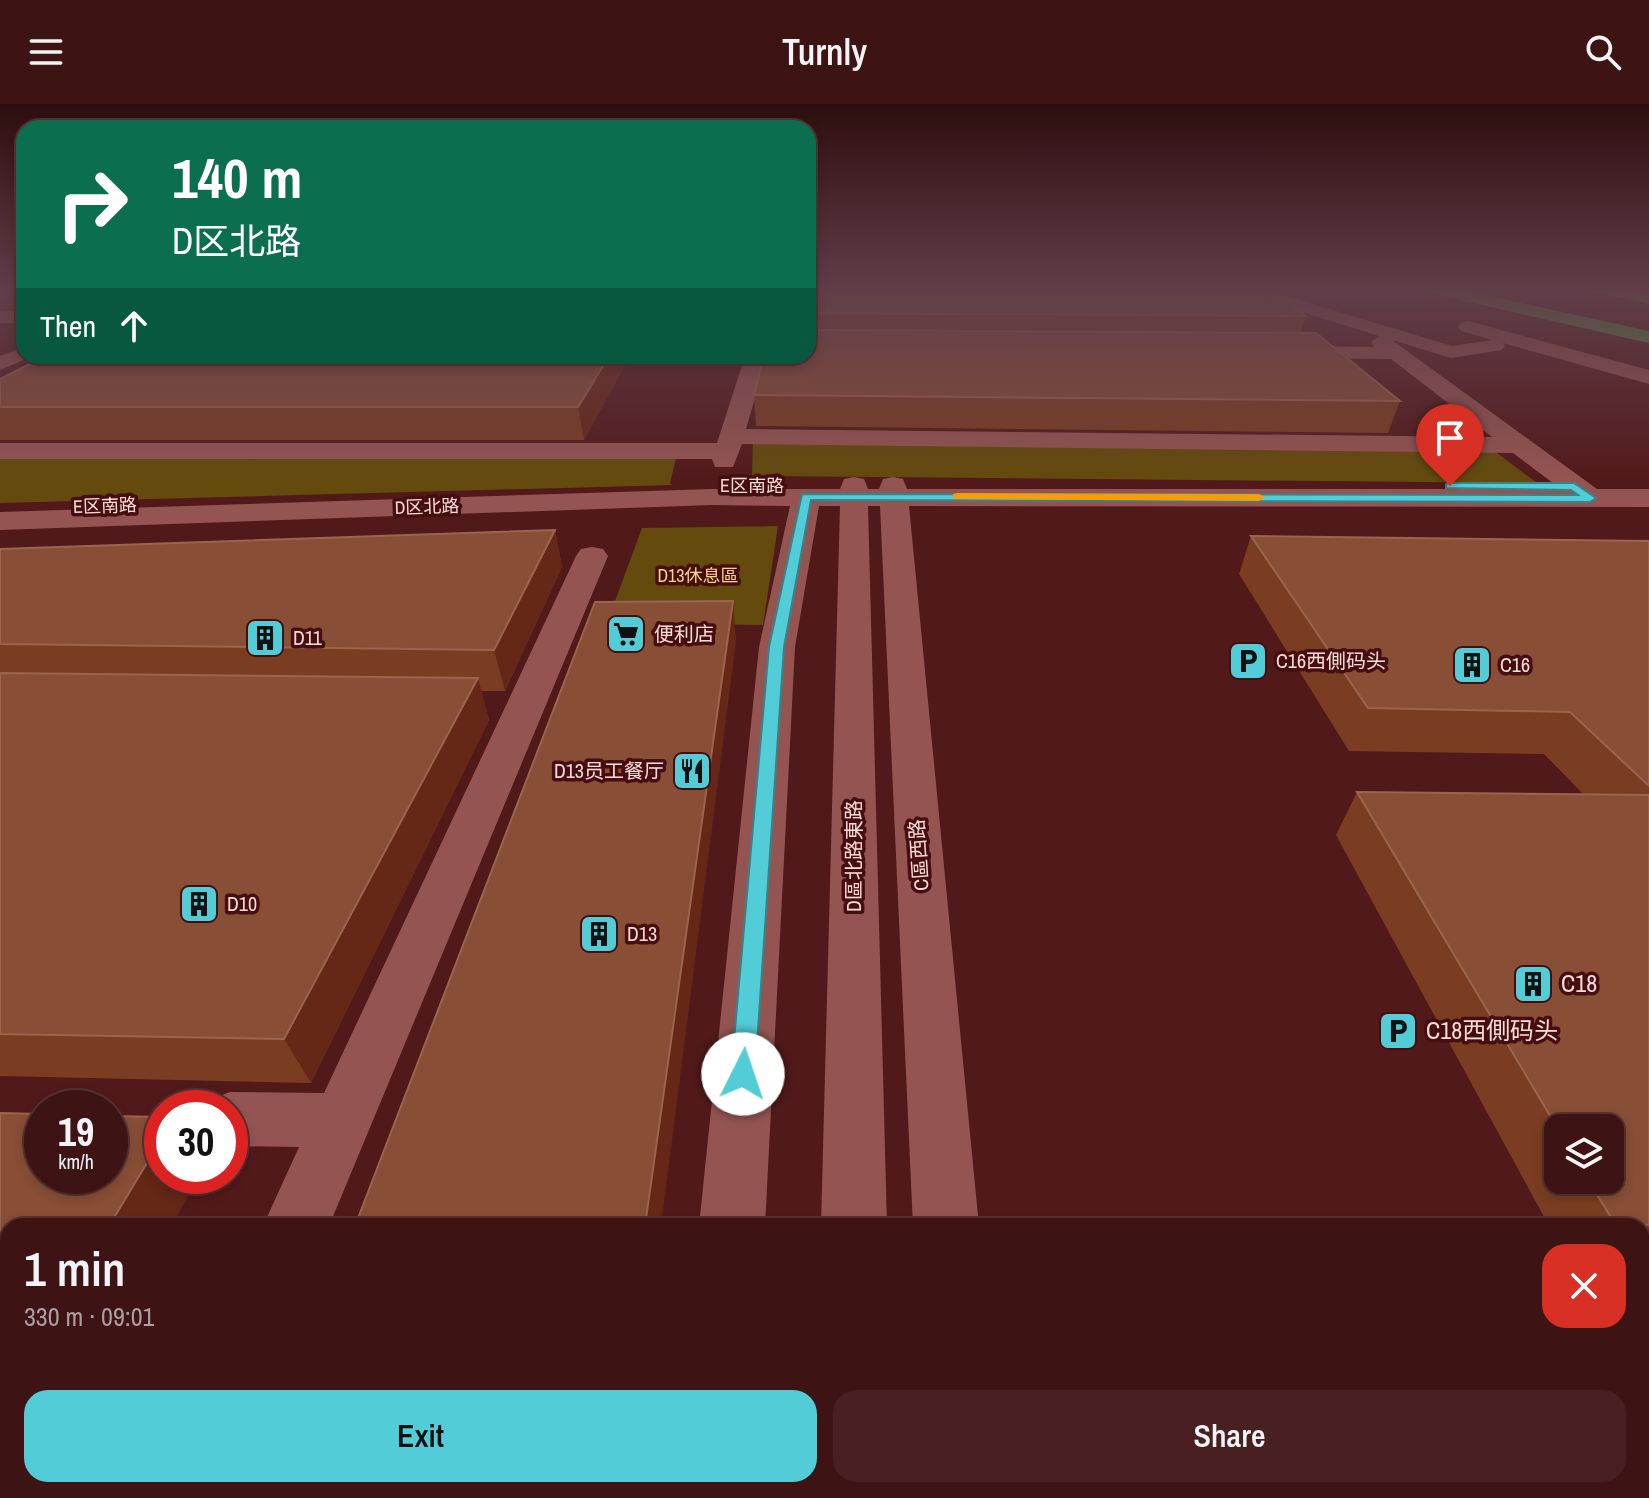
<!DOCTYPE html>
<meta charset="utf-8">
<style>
:root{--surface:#3e1314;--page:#492022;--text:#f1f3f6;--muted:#ad9ea0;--line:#573234;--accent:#52ccd6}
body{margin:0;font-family:"Archivo Narrow","Noto Sans SC",sans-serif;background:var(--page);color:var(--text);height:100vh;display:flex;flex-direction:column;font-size:30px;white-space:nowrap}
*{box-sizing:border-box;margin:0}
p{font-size:26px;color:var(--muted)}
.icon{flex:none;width:44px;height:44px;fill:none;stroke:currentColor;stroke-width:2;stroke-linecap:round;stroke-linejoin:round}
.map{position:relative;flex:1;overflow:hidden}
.details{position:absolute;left:0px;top:1114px;width:1650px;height:280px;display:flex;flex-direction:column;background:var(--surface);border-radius:24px 24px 0 0;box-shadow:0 4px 12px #0003,0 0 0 2px var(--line)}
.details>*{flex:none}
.hud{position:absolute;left:16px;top:16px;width:800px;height:244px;border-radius:24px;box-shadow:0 4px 12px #0003,0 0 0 2px var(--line);background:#0b6e4f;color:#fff;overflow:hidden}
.controls{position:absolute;left:1544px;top:1010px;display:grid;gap:16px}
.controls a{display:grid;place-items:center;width:80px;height:80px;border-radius:16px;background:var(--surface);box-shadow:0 4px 12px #0003,0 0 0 2px var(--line);font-size:40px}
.speed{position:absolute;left:24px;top:986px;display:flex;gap:16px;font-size:40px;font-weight:700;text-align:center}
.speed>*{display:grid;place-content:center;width:104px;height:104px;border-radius:50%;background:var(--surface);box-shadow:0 4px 12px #0003,0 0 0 2px var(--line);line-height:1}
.speed small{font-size:20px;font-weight:400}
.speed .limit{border:12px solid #d22;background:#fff;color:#111}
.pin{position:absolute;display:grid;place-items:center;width:68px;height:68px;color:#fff;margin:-82px -34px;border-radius:50% 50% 50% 0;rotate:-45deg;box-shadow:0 0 8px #0007}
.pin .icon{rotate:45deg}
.me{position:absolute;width:88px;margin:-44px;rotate:4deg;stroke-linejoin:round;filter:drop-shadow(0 0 6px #0008)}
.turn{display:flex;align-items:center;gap:28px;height:168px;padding:0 24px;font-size:36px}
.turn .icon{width:104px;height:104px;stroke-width:2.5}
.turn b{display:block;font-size:56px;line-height:68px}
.then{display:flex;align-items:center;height:76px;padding:0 24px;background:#0003;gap:16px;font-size:30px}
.round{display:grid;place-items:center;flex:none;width:84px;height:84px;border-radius:24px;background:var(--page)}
.head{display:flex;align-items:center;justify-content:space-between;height:136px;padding:0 24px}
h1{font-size:48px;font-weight:600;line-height:60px}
.button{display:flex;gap:16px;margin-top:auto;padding:16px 24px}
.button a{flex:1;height:92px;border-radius:24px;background:var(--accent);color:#111;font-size:32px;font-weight:600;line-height:92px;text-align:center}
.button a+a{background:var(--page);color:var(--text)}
header{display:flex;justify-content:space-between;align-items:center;height:104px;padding:0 24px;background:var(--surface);font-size:36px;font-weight:600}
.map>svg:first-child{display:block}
.green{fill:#644a0c}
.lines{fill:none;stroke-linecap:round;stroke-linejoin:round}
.minor{fill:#945552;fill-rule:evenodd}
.highway{fill:#499d47;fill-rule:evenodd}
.wall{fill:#7b3d22;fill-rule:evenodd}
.shaded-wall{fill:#652716}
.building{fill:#884e36;stroke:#9a654f;stroke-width:2}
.route{fill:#52ccd6;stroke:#35858b;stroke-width:2}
.slow{fill:#f59e0b}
.labels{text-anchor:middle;stroke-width:7;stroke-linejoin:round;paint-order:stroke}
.far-street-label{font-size:18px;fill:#fbddda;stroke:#460e10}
.far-park-label{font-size:18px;fill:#fcd58a;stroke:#460e10}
.poi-label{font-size:20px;fill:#fbddda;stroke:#460e10;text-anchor:start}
.street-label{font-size:20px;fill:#fbddda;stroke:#460e10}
.near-poi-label{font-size:24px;fill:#fbddda;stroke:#460e10;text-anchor:start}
</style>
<header><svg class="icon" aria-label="menu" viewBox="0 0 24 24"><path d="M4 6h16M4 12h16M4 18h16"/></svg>Turnly<svg class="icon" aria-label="search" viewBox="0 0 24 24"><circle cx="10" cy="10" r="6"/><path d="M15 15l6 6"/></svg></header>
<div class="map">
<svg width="1649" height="1394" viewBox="0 0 1649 1394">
<rect width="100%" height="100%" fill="#52191a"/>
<path class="green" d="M753,335l733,6 51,38 -785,-7z
M677,350l-7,29 2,2 -672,18v-48z
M778,422l-15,99 -156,-2 35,-95z"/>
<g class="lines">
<path class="minor" d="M1106,184h154l192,58 41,-6 -32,-9 -3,-4 3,-4 7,-2 181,49v14l-146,-41 2,3 -3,4 -51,8 -59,-18 205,149h52v18l-740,-1 70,720h-66l-33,-720h-12l19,720h-66l19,-720h-21l-24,141 -30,579h-66l60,-579 31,-141 -78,-1 -712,25v-18l712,-23h128l4,-10 10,-2 10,2 4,10h11l4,-10 10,-2 10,2 4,10h654l-48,-36 -771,-9 -9,23h-18l-3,-8h-712v-16h717l28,-87h22l-21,73 746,8 -101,-78 -109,-1 -10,-6 10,-6 92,1 -3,-5 8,-6 -135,-42 -129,-1z
M0,207h24v12h-24z
M24,243v9l7,1 -31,13v-14z
M592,443l11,2 5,7 -279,670h-66l36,-79 -69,-1v-38h-25l4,-8 21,-8 94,1 252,-537 5,-7z
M139,1386h80l-3,8h-80z
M671,1386h80l-1,8h-80z
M814,1386h80v8h-80z
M924,1386h80l1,8h-80z"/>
<path class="highway" d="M1421,184h33l195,43v12l-219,-50z
M1589,184h34l26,6v10l-57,-12z"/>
</g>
<path class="wall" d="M808,184l498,28 -6,17 100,68 -12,32 -632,-7 -2,-31 54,-39z
M630,252l-46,84h-584v-61z
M555,426l7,37 -57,124h-24l8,29 -178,363 -311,-7v-527z
M1251,432l398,5v725h-7v-40h-93l-213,-391 21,-43 227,3 -40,-41 -195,-3 -110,-177zM1558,1024l52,52h-52z"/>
<path class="shaded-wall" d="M0,184h24v16l-4,2 -20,3z
M609,252h21l-46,84 -6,-33z
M555,426l7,37 -57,124 -11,-41z
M733,497l3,40 -75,585h-16z
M478,574l11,42 -178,363 -27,-44z
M162,1034v38h37l-27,50h-63z
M8,1291v95h19l-5,8h-22v-89z
M608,1386h19l-1,8h-19z"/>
<path class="building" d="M808,184h465l33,28 -498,-3z
M808,226l508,3 84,68 -646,-6 10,-39h44z
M45,252h564l-31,51h-578v-28z
M555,426l-61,120 -494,-6v-95z
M1251,432l398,5v245l-79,-74 -202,-4z
M733,497l-88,625h-290l240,-624z
M0,569l478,5 -194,361 -284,-5z
M1357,688l292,3v430l-34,-1 -27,-44h22v-52h-52v1z
M0,1009l42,1v62h68v-60l52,1v21l-53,88h-101v169l-8,14z
M254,1386h354l-1,8h-356z"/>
<linearGradient id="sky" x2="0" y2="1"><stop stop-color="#2d0e0e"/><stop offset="0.49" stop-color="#603e49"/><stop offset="1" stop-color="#603e49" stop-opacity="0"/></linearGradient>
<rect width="1649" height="379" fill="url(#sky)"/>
<path class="route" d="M1450,379h124l22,15 -6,4 -779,-2 -27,147 -29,427 -3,7 -9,3 -8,-3 -4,-7 38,-427 33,-153 776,1 -7,-5 -125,-2v-4z"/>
<path class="slow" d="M957,389l302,1 6,3 -6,4 -306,-2v-5z"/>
<defs>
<g id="supermarket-square" transform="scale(2)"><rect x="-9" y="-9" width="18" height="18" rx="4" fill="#52ccd6" stroke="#460e10"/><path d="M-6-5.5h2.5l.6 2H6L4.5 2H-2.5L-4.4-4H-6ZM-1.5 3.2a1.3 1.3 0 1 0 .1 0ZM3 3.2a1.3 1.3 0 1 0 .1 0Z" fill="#111"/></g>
<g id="building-square" transform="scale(2)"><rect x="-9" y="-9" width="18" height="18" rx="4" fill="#52ccd6" stroke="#460e10"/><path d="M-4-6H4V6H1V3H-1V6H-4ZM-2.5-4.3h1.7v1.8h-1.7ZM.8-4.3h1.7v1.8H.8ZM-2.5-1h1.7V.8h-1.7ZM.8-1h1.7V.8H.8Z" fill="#111"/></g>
<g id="parking-square" transform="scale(2)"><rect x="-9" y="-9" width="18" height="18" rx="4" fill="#52ccd6" stroke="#460e10"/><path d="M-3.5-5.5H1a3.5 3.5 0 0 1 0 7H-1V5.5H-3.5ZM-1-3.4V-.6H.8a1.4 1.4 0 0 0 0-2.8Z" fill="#111"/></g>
<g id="restaurant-square" transform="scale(2)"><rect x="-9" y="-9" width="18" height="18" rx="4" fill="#52ccd6" stroke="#460e10"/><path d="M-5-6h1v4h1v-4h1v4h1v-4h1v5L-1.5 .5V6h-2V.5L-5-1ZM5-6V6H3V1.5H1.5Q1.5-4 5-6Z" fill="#111"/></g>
</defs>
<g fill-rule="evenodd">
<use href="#supermarket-square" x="626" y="530"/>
<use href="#building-square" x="265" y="534"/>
<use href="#parking-square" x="1248" y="557"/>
<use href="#building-square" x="1472" y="561"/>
<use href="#restaurant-square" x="692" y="667"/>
<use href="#building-square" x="199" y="800"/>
<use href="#building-square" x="599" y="830"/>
<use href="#building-square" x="1533" y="880"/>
<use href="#parking-square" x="1398" y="927"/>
</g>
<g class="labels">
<g class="far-street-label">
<text x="752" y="388">E区南路</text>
<text transform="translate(105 402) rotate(-2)" y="6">E区南路</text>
<text transform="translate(427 403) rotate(-2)" y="6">D区北路</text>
</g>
<g class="far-park-label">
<text x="698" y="478">D13休息區</text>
</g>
<g class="poi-label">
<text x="654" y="537">便利店</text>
<text x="293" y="541">D11</text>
<text x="1276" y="564">C16西側码头</text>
<text x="1500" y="568">C16</text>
<text x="664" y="674" text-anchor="end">D13员工餐厅</text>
<text x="227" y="807">D10</text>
<text x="627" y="837">D13</text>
</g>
<g class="street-label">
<text transform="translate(919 751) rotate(-94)" y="7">C區西路</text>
<text transform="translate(854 752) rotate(-90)" y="7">D區北路東路</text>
</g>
<g class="near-poi-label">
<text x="1561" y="888">C18</text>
<text x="1426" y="935">C18西側码头</text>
</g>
</g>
</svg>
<div class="controls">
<a><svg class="icon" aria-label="layers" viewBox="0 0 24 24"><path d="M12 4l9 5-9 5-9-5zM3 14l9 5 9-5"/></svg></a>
</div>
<div class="speed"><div>19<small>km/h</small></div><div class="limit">30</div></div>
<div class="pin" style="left:1450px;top:382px;background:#d93025"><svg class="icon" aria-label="arrive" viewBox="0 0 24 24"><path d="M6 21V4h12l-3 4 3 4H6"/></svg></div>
<svg class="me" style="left:743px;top:970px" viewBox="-20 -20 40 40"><circle r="19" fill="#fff"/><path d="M0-13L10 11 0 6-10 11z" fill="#52ccd6"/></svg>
<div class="hud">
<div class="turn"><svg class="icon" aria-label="right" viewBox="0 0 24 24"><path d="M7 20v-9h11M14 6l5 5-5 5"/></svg><div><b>140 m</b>D区北路</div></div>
<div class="then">Then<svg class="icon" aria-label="ahead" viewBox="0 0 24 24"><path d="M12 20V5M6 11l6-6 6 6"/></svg></div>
</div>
<section class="details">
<div class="head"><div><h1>1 min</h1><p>330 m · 09:01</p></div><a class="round" style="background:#d93025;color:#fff"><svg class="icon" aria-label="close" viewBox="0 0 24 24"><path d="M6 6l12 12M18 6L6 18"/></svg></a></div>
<div class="button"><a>Exit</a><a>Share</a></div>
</section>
</div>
